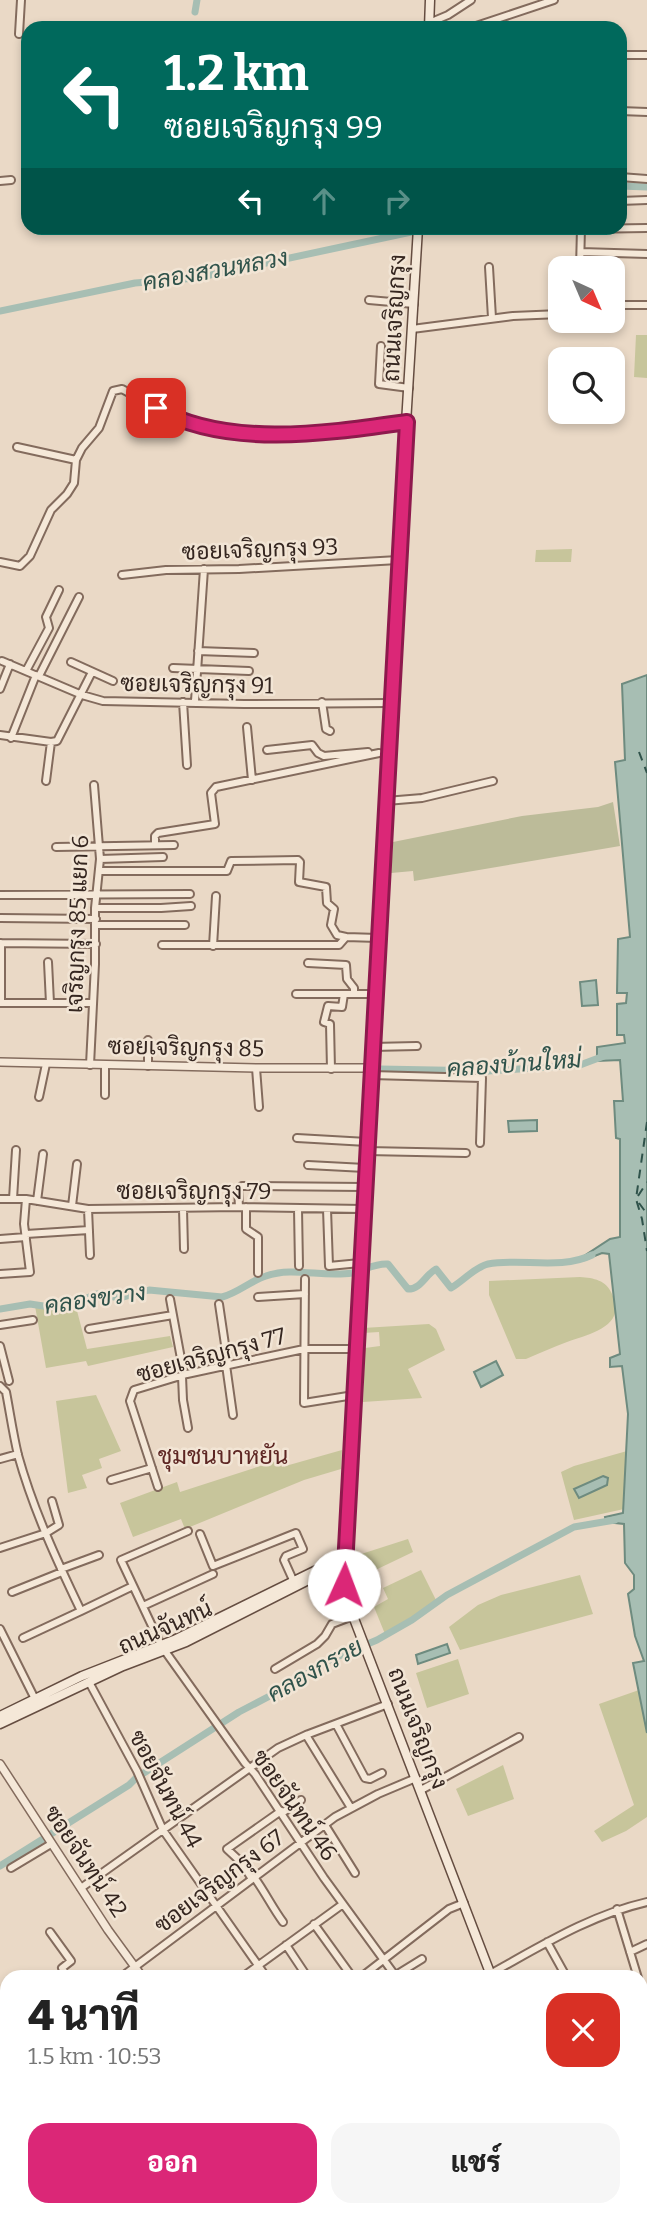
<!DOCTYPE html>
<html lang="th">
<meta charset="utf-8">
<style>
:root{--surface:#fff;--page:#f6f6f6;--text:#222;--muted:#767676;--accent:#db2777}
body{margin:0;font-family:Bitter,Sarabun,serif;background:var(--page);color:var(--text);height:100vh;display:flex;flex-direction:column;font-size:26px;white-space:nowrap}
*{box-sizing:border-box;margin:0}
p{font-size:23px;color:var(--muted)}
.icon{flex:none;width:38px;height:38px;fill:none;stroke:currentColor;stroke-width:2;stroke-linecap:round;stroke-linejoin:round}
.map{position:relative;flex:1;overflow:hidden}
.drawer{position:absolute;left:0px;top:1970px;width:648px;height:247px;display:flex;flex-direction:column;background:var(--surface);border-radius:21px 21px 0 0;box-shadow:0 4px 10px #0003}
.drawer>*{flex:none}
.guide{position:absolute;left:21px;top:21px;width:606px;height:214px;border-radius:21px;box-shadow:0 4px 10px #0003;background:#00695c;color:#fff;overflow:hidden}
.needle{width:46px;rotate:136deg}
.tools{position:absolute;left:548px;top:256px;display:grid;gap:14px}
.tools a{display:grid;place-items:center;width:77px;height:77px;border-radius:14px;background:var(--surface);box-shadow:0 4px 10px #0003;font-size:35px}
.pin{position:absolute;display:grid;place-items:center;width:60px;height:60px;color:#fff;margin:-30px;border-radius:14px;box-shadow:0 4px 10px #0006}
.me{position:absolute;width:77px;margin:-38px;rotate:2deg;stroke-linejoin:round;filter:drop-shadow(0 0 5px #0008)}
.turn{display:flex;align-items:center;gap:24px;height:147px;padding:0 28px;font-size:32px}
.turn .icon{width:91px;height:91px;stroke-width:2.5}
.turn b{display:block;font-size:49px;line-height:60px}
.lanes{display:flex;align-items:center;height:66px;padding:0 28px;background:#0003;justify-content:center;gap:35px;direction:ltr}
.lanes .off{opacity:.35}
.round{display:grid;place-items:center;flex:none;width:74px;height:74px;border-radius:21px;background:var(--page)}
.head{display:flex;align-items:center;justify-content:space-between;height:119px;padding:0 28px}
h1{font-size:42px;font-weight:800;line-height:52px}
.primary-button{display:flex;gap:14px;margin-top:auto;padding:14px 28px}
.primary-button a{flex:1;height:80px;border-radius:21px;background:var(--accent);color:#fff;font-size:28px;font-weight:800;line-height:80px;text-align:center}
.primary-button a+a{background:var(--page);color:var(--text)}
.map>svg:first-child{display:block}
.green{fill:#c7c59b}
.cemetery{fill:#bcbb99}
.water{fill:#a7beb3;stroke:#6e8b7f;stroke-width:2}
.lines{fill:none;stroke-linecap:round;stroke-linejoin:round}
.canal{stroke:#a7beb3;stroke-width:7}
.ferry{stroke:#30534b;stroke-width:2;stroke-dasharray:9 7;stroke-linecap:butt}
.minor-casing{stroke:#836b5d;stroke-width:10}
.tertiary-casing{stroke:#836b5d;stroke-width:10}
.secondary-casing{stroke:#654d41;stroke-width:11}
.minor{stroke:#f5e8d8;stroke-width:6}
.tertiary{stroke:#f5e8d8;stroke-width:7}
.secondary{stroke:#f5e8d8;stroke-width:8}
.route-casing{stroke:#8e194d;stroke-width:18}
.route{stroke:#db2777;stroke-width:12}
.labels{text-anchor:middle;stroke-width:5;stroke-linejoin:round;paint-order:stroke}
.street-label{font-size:23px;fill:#352620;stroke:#f2e5d5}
.water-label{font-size:24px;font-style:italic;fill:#30534b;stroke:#f2e5d5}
.neighbourhood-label{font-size:24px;fill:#5d2623;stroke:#f2e5d5}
</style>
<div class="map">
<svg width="647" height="2216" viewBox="0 0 647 2216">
<rect width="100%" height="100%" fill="#ead9c6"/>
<path class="green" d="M636,335h11v43l-13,-1z
M572,549l-1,13h-36l1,-12z
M580,1277c14,1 26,3 32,17 16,33 -24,40 -45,48 -14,5 -27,11 -41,17h-10l-27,-64v-14z
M35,1306l16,3 25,-2 11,42 83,-13 3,11 -85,19 -2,-5 -40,7z
M429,1324l7,5 9,21 -37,19 14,29 -59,4 2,-54 15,-2 -1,-14 -16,1v-5z
M96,1395l25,56 -22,8 3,9 -20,7 5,13 -19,5 -12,-92z
M342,1450l-1,19 -37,11 -119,49 -4,-10 -48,18 -13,-34 57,-21 3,10 99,-32 3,7z
M627,1451l-3,58 -50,11 -13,-48 13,-6z
M408,1539l5,13 -48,23 -13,-1 3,-18z
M421,1570l15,30 -25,19 -26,15 -11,-27 14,-8 -5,-11z
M580,1575l13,39 -133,36 -11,-23 29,-22 23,-10z
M458,1659l11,35 -42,14 -11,-35z
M639,1690l8,43v84l-21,14 -24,11 -8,-11 40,-26 -35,-101z
M503,1765l11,34 -46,17 -12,-27z"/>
<path class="cemetery" d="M613,802l7,44 -206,35 -1,-10 -22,2 2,-31 129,-26 76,-9z"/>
<path class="water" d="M647,675v1058l-14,-70 11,-2 -9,-25 -7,-42 6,-5v-14l-9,-12 -1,-39 -18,-2 -1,-5 18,-4 5,-99 -6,-48 -12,1v-9l10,-4 -11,-100 -7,-1 -17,7 -1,-4 26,-17 10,-2v-98l-4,-1 -2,-37h9l-3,-41 -23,1v-14l28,-4 -1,-8h-7v-31l9,-1 1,-10h-10l1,-54 12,-2 -15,-175 10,-2 -3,-76z
M596,980l2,25 -16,1 -2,-24z
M537,1120v11l-28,1 -1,-11z
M496,1361l7,14 -22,12 -7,-15z
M603,1476l5,2 -1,7 -28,13 -5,-9z
M447,1644l3,9 -32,11 -2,-9z"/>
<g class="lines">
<path class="canal" d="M195,12l2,-12
M620,186l27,1
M0,311l135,-28 61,-5 234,-50
M380,1069l108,2 92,-6 24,-9
M0,1309l30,-5 20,3 20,-2 27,-11 23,4 29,-8 73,7c16,-4 28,-16 44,-21 27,-10 57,2 86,-3 13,-3 23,-10 36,-9l20,25c13,0 17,-14 28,-20l15,19c12,-7 24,-21 37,-24 33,-6 73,6 104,-9
M0,1866l129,-81 7,-7 103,-66 48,-25 40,-26 50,-21 35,-20 35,-25 127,-68 41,-7"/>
<path class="ferry" d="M639,752l8,21
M647,1122l-11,77 6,20 5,32
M638,1196l9,-14
M639,1203l8,11"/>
<g class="minor-casing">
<path id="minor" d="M429,23l19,-8 23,-15
M470,28l84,-28
M19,34l2,-34
M620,55h27
M620,111l27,1
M620,177l27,2
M0,181l11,-1
M620,201l27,-1
M581,229l66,-1
M581,252l66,2
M489,267l3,51
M580,268l1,-40
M369,300l45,4
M612,305h35
M412,329l101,-13 47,-2
M381,346l-2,38 30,4
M17,447l59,13
M0,562l20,4 10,-10 21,-46 16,-16 7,-11 2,-23 6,-12 17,-20 14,-37 9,-2c17,9 34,21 51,29 70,29 161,12 234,4
M122,575l44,-5 73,-1 159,-9
M198,651l56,2
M2,661l80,34 21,6 141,3 146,-1
M71,662l42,19
M173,668l76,3
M26,671l23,-43 -3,-11 13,-27
M39,676l40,-79
M0,689l10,-25
M195,701l9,-132
M183,702l4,63
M322,702l4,27 4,2
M247,727l5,53
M0,735l51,7 -5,39
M11,738l25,-63
M51,742l6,-1 35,-69
M267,750l45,-5 6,8 6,3 44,-4
M386,801l36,-3 71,-17
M155,845v-9l3,-3 57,-9 -4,-31 5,-6 163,-34
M56,847l118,-2
M100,859l63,-2
M99,871h128l4,-10 67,-1 2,2 -1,20 27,5 1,16 7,6 -3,16 6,10 9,2
M0,895l190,-1
M95,908h66l30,-2
M0,918l96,1
M96,925h89
M0,943l96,1
M162,945h177l7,-8 32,1
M213,946l3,-50
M48,962l2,41
M308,963l38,2 1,14 7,9v5
M296,994h79
M0,1003h93
M1,1003v-60
M372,1047l45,-1
M90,1065l5,-101v-56l5,-49 -6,-74
M148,1066v-26
M256,1068l3,39
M331,1069l-1,-45 -6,-2 4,-16 14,1 2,-13
M371,1075l111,3 -2,65
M105,1095v-30
M39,1097l7,-33
M297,1138l70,4
M367,1151l99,2
M308,1165l57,3
M0,1199h26l62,10 151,-2 124,2
M13,1199l3,-49
M37,1201l6,-47
M72,1206l5,-42
M239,1207l-1,-18 4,-3 122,1
M246,1207v22l12,8v36
M88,1209l2,46
M183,1209l1,40
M298,1209l1,57
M327,1209l2,57 31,-3
M26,1234l63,-4
M0,1239l26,-2
M0,1274l30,-2 -6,-48 2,-25
M305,1279l-1,124 50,-8
M258,1297l47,-3
M170,1299l14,76
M219,1304l9,61
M0,1325l33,-5
M89,1329l84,-14
M0,1346l9,35
M226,1365l7,50
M182,1376l1,24 5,28
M0,1386l6,6c4,21 7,42 12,63 15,54 39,106 63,156l52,-25
M0,1459l18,-5
M111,1480l41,-12
M158,1487l-28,-86 4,-11 53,-16 117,-25h52
M200,1534l13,32 83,-33 7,16 -17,7 -2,4 9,20
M0,1548l46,-15 13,-8 -7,-24
M61,1569l38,-14
M12,1592l50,-20
M143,1606l70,-32
M0,1629l35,70
M23,1638l58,-27
M161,1645l-40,-85 67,-29
M165,1651l80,112 10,11 69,104 73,100
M275,1669l42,-25 8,-8 7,-12 21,-8
M89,1682l48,89 26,59 104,148
M336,1724l29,54 5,1 12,-6
M306,1735l45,73
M421,1790l98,-53
M282,1813l19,-13
M325,1825l30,48
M11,1868l40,-24
M254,1877c11,15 18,30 29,45
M252,1879l-11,-17 -14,-13 54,-38
M81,1888l197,-140 28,-13 82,-31
M617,1909l21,69
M314,1924l39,54
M50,1932l21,29 -9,7 6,10
M547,1942l20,36
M286,1945l22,33
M630,1952l17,-8
M490,1974c51,-28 100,-59 157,-72
M396,1975l26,-16
M120,1978l215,-161 43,-23 38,-16
M241,1978l102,-74
M360,1978l89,-69 15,-6
M640,1987l7,22
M0,2058l7,-4
M0,2106l7,10
M0,2149l7,-5
M302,2210l3,6
M319,2210l4,6
M334,2210l4,6
M350,2210l4,6
M386,2210l4,6
M419,2210l4,6
M206,2216l7,-6
M429,2216l10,-6"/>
</g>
<g class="tertiary-casing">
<path id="tertiary" d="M0,1062l256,6h115
M0,1764l108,166 35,48"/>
</g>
<g class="secondary-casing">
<path id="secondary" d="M429,28l1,-28
M418,228l-22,358 -52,999 9,31 139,362
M318,1576l12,3 14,12
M0,1716l82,-40 92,-36 169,-83
M0,1724l123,-58 63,-24 158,-80
M579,2210l3,6"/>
</g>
<use href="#minor" class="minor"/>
<use href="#tertiary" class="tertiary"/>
<use href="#secondary" class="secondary"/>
</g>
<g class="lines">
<g class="route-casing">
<path id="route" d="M156,408c71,41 173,25 251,14l-63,1163"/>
</g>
<use href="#route" class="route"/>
</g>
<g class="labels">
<g class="street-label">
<text transform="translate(394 318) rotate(-87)" y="8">ถนนเจริญกรุง</text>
<text transform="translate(260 549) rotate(-2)" y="8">ซอยเจริญกรุง 93</text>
<text transform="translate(197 684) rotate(1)" y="8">ซอยเจริญกรุง 91</text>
<text transform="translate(77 924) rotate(-88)" y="8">เจริญกรุง 85 แยก 6</text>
<text transform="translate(186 1047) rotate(1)" y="8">ซอยเจริญกรุง 85</text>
<text x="194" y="1199">ซอยเจริญกรุง 79</text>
<text transform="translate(211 1355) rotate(-15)" y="8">ซอยเจริญกรุง 77</text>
<text transform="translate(165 1627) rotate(-24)" y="8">ถนนจันทน์</text>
<text transform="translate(418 1728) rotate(69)" y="8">ถนนเจริญกรุง</text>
<text transform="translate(166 1789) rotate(62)" y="8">ซอยจันทน์ 44</text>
<text transform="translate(295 1805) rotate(55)" y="8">ซอยจันทน์ 46</text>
<text transform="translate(86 1861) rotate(56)" y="8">ซอยจันทน์ 42</text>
<text transform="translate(219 1881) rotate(-37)" y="8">ซอยเจริญกรุง 67</text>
</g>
<g class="water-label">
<text transform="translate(215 270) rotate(-10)" y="8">คลองสวนหลวง</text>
<text transform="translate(514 1064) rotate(-4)" y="8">คลองบ้านใหม่</text>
<text transform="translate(95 1299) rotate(-8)" y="8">คลองขวาง</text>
<text transform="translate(315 1670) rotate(-29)" y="8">คลองกรวย</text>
</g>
<g class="neighbourhood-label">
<text x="223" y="1464">ชุมชนบาหยัน</text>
</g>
</g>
</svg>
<div class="tools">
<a><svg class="needle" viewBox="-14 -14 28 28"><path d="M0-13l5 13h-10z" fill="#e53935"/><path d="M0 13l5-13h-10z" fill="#767676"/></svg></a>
<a><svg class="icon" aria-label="search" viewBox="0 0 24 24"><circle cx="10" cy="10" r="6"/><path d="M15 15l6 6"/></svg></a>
</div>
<div class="pin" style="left:156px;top:408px;background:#d93025"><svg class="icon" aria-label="arrive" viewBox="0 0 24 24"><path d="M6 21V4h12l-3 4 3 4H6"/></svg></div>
<svg class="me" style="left:344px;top:1585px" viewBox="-20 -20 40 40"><circle r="19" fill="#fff"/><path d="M0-13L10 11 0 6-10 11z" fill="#db2777"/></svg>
<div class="guide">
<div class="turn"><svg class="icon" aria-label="left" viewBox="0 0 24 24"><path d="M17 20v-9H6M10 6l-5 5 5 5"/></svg><div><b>1.2 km</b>ซอยเจริญกรุง 99</div></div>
<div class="lanes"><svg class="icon" aria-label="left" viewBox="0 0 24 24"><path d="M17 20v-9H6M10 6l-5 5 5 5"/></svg><svg class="icon off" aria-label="ahead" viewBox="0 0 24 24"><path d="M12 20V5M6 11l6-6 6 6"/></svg><svg class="icon off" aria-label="right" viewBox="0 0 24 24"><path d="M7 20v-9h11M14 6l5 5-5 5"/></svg></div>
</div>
<section class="drawer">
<div class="head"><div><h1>4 นาที</h1><p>1.5 km · 10:53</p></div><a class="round" style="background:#d93025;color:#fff"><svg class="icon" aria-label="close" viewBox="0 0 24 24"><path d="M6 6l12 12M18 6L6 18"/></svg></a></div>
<div class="primary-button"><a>ออก</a><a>แชร์</a></div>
</section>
</div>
